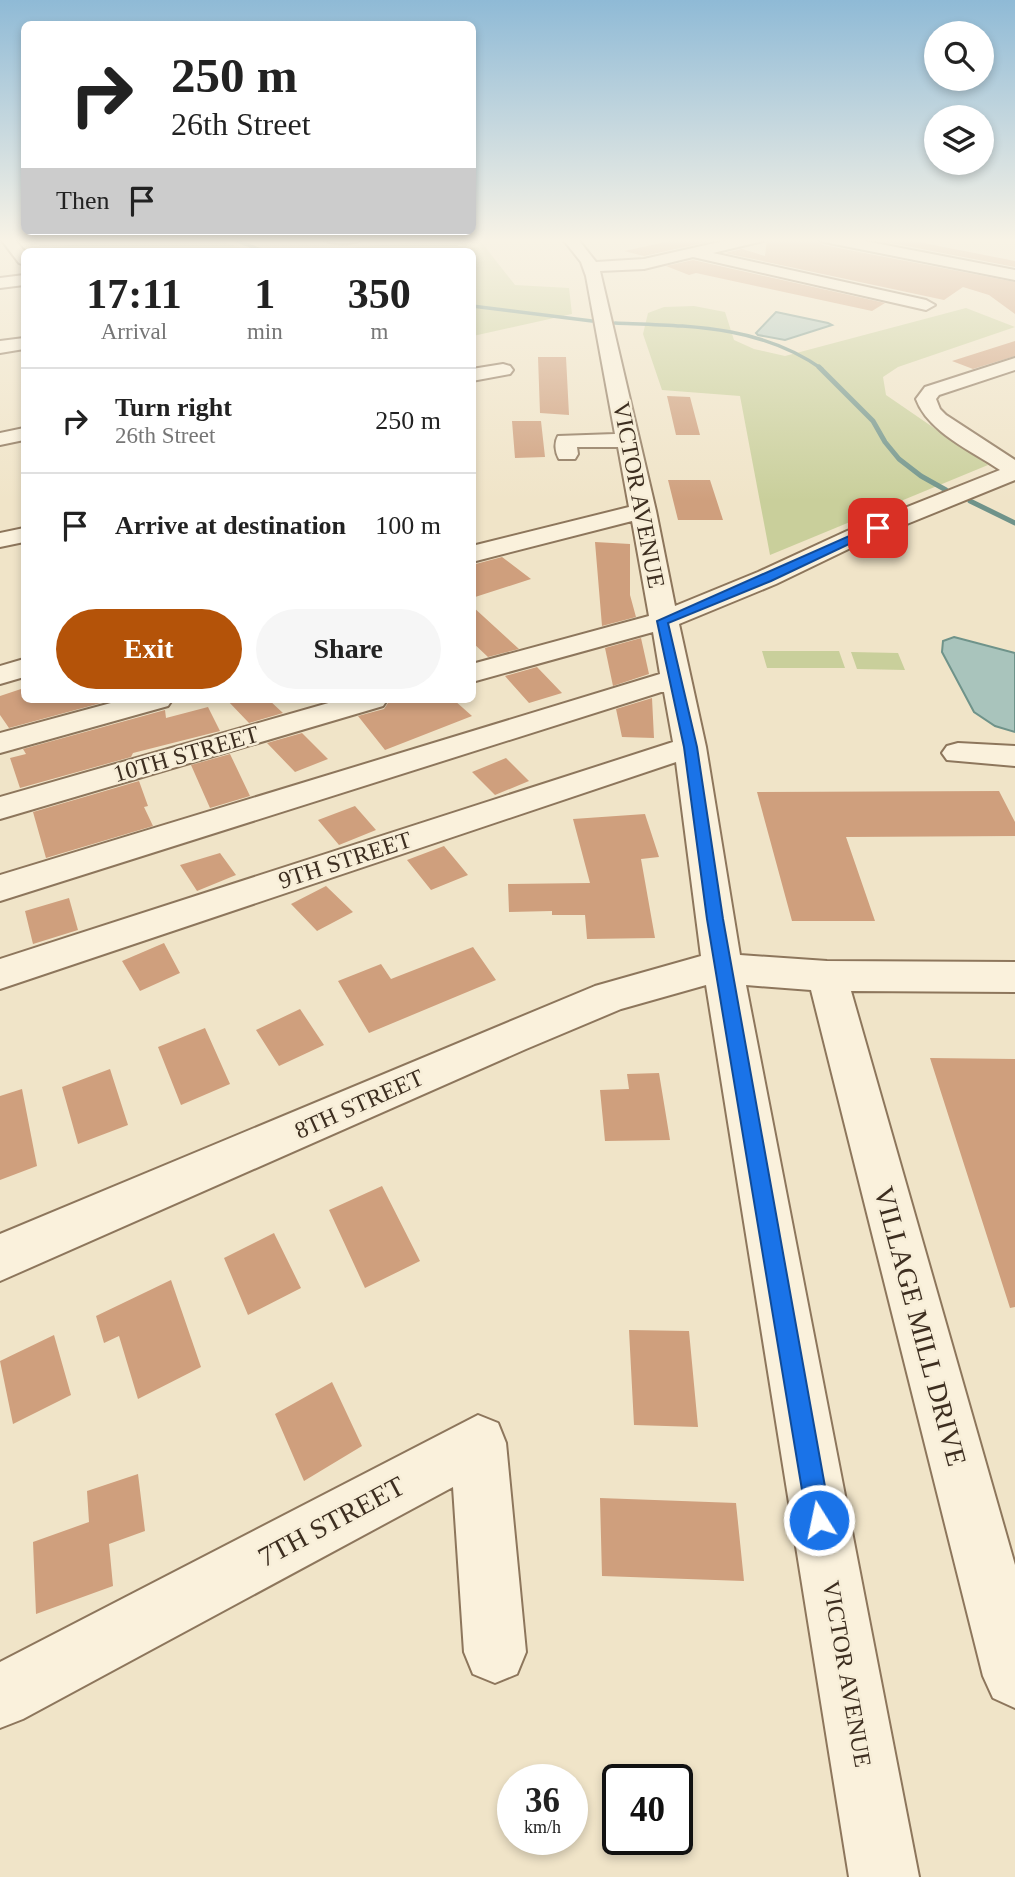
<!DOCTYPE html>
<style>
:root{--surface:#fff;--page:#f6f6f6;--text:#222;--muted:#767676;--line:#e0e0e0;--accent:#b45309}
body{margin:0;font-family:Georgia,serif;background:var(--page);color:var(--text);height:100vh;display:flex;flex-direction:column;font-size:26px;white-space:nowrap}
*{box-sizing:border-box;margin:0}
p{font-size:23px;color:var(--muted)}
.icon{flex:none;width:38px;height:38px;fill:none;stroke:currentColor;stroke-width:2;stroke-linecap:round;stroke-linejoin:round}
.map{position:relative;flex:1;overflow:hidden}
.panel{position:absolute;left:21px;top:248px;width:455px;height:455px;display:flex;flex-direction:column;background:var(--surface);border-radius:10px;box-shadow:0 4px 10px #0003}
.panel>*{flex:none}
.guide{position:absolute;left:21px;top:21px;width:455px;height:214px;border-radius:10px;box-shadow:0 4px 10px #0003;background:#fff;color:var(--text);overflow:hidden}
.fabs{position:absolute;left:924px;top:21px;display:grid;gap:14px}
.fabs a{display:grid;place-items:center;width:70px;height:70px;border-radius:50%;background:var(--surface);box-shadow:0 4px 10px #0003;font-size:35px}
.speed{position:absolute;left:497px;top:1764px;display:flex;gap:14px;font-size:35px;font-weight:700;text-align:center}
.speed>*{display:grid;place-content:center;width:91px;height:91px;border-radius:50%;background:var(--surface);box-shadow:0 4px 10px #0003;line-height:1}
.speed small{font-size:18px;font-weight:400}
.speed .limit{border:4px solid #111;border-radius:10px;background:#fff;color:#111}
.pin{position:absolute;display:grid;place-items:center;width:60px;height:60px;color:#fff;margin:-30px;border-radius:14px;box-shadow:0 4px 10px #0006}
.me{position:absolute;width:77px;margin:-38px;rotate:350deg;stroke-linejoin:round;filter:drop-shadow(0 0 5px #0008)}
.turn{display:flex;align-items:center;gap:24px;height:147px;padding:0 35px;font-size:32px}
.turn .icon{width:91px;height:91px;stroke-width:2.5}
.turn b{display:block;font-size:49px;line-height:60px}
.then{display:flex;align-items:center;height:66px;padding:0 35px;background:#0003;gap:14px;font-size:26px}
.eta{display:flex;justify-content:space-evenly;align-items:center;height:119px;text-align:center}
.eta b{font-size:42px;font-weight:600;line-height:49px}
.primary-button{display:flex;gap:14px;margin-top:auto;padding:14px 35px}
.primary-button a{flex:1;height:80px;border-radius:42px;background:var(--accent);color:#fff;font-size:28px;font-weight:600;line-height:80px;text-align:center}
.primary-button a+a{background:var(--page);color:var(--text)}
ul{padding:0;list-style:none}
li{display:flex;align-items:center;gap:21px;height:105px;padding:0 35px;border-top:2px solid var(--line)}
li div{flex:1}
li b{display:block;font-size:26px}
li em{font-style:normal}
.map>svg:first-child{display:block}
.green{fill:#c9cf9b}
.water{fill:#a9c4bc;stroke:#6f938a;stroke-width:2}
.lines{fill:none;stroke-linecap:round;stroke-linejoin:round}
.stream-far1{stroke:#6f938a;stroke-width:3.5}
.stream{stroke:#6f938a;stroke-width:5}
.building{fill:#cf9f7d}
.minor-casing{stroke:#8d765c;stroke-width:4}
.minor{fill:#faf1dc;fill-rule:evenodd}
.route{fill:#1a73e8;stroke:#114b97;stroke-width:2}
.labels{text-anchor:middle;stroke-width:5;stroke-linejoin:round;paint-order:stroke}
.street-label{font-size:24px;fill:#3d2e20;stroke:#f7eed8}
.near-street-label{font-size:28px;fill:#3d2e20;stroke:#f7eed8}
</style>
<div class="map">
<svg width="1015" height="1877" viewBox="0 0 1015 1877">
<rect width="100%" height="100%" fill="#f0e4c8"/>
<path class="green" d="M116,238h105l2,4 29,10 -222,-1z
M459,238h19l37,47 54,3 3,26 -99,22 -1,-84h-165z
M694,306l31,6 9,28 20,9 31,7 181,-48 49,19 -117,40 -15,10 3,18 102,70 -218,90 -30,-159 -78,-6 -19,-56 5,-21 16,-6z
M762,651h77l6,17h-78z
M851,652l47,1 7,17 -48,-1z"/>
<path class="water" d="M776,312l52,11 4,2 -47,15 -27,-5 -2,-2z
M954,637l61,16v79l-20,-6 -21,-14 -32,-60 1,-11z"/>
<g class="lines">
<path class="stream-far1" d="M230,238l36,14
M472,306l120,15
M615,323c73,3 145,2 207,46"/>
<path class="stream" d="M819,367l54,54 12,21 14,17 22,17 25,14
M970,501l45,22"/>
</g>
<path class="building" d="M684,238l32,2 -72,16 -20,-5z
M767,238h47l9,7 192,37v32l-26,-19 -26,-8 -19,13 -219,-47 17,-4 23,7z
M865,238h33l117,23v6z
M693,260l192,43 -13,8 -176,-38 -7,2 -23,-9z
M1015,341v15l-42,13 -21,-8z
M538,357h28l3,58 -29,-2z
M667,396l23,1 10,38h-24z
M512,421h29l4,36 -30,1z
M668,480h42l13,40h-45z
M595,542l35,2v51l6,22 -34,9z
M502,557l29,22 -59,19v-33z
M472,606l47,43 -31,8 -16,-15z
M641,638l8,36 -36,12 -8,-38z
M537,667l25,26 -33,10 -24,-27z
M24,688v12h88l-103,28 -9,-13v-19z
M652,698l2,40 -32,-1 -6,-28z
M227,700h42l14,13 -34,10z
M390,700h64l18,16 -87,34 -27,-34 26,-7z
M208,707l12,24 -87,22 -2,4 -111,31 -10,-30 16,-4 -3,-5 142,-39 1,8z
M302,733l26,26 -33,13 -28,-29z
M230,754l20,42 -40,12 -19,-43z
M506,758l23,23 -34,14 -23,-23z
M139,781l9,25 -4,1 9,19 -107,32 -13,-46z
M999,791l16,31v14l-169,1 29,84h-83l-35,-129z
M355,806l21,24 -37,15 -21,-25z
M645,814l14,43 -18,2 14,79 -68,1 -2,-24h-33v-4l-43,1 -1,-28 82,-1 -17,-64z
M444,846l24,29 -37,15 -24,-30z
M220,853l16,22 -39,16 -17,-26z
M326,886l27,26 -36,19 -26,-27z
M69,898l9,32 -45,14 -8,-33z
M164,943l16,30 -40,18 -18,-30z
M473,947l23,33 -127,53 -31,-52 43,-17 10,15z
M300,1009l24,36 -45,21 -23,-36z
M205,1028l25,56 -49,21 -23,-58z
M930,1058l85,1v248l-5,1z
M110,1069l18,56 -50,19 -16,-57z
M659,1073l11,67 -65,1 -5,-51 29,-1 -2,-15z
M22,1089l15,77 -37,14v-84z
M382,1186l38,75 -55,27 -36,-78z
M274,1233l27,55 -53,27 -24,-57z
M171,1280l30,87 -63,32 -19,-63 -15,7 -8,-27z
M629,1330l60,1 9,96 -64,-2z
M54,1335l17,60 -58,29 -13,-63z
M332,1382l30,64 -58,35 -29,-67z
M138,1474l7,57 -36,13 4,42 -77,28 -3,-72 56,-20 -2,-31z
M600,1498l136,5 8,78 -142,-5z"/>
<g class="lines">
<g class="minor-casing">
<path id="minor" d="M0,238h13l12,14 -1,13 -5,-2z
M321,238h43c-10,7 -33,7 -43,0z
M562,238h15l19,24 48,-3 93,-21h28l-2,3 -50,12 213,47 9,5 -9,5 -233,-53 -49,12 -44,2 56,240 19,95 83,-34 89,-41 153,-61c-28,-19 -72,-38 -84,-71l9,-12 90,-29v12l-76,25 -3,4 4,10 6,6 69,45v20l-150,61 -89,43 -97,40 27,123 34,208 87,6 188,1v30l-164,-1 164,574v143l-22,-10 -10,-22 -172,-686 -65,-5 173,892h-70l-143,-892 -85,24 -95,40 -526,232v-47l595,-248 106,-30 -25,-194 -676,227v-30l673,-217 -9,-50h-3l-661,209v-26l660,-201 -7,-42 -181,50v-18l177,-48 -17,-95 -160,41v-16l157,-39 -11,-60h-41l1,7 -3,5h-16c-4,-7 -5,-16 -1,-23l57,-2 -29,-158 -5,-14z
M817,238h32l166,32v10l-191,-38z
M24,275v10l-24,3v-10z
M24,338v11l-24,4v-12z
M503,364l7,2 3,4 -3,4 -38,7v-12z
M24,428v12l-24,5v-12z
M24,528v14l-24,5v-14z
M24,659v18l-24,7v-18z
M122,700h50l-4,6 -168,47v-20z
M339,700h48l-4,6 -383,113v-22z
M958,743l57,3v20l-68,-6 -5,-7 5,-7z
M478,1415l20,8 8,20 20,209 -9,22 -22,9 -22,-9 -9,-22 -11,-165 -430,232 -23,9v-66z"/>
</g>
<use href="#minor" class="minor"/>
</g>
<linearGradient id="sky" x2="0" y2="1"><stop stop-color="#8fbad6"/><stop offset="0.48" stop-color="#f8f3e6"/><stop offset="1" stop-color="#f8f3e6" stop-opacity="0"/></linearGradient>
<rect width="1015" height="501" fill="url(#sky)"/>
<path class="route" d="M874,525l9,3 -112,53 -103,42 29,124 26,172 108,601 -3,8 -9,4 -9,-4 -3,-8 -100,-601 -23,-172 -27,-126z"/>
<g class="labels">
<g class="street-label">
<text transform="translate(639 495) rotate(79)" y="8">VICTOR AVENUE</text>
<text transform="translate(186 754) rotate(-16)" y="8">10TH STREET</text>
<text transform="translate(345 860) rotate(-18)" y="8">9TH STREET</text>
<text transform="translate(359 1104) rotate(-24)" y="8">8TH STREET</text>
<text transform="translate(847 1674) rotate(80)" y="8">VICTOR AVENUE</text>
</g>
<g class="near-street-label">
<text transform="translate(921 1326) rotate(75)" y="10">VILLAGE MILL DRIVE</text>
<text transform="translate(331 1521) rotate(-28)" y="10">7TH STREET</text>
</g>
</g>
</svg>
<div class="fabs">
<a><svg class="icon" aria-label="search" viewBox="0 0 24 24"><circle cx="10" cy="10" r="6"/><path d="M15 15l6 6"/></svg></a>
<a><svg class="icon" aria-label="layers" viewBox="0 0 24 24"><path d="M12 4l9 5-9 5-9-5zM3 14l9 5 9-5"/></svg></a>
</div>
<div class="speed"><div>36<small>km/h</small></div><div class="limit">40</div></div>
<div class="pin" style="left:878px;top:528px;background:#d93025"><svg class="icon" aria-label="arrive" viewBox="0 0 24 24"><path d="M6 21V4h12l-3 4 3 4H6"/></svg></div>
<svg class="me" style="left:819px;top:1520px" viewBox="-20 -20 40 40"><circle r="17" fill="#1a73e8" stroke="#fff" stroke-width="3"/><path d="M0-11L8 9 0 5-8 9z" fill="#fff"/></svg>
<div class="guide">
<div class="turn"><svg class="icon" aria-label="right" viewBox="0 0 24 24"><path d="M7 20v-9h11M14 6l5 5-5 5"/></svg><div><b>250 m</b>26th Street</div></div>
<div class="then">Then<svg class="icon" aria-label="arrive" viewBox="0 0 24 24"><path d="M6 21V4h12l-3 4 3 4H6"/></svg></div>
</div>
<section class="panel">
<div class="eta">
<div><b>17:11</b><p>Arrival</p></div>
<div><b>1</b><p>min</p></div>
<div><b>350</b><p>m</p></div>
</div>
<ul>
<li><svg class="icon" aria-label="right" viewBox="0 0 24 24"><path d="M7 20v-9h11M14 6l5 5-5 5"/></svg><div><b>Turn right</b><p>26th Street</p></div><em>250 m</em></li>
<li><svg class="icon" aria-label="arrive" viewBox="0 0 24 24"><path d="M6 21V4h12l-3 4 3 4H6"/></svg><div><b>Arrive at destination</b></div><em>100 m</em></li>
</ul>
<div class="primary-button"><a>Exit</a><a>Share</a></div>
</section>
</div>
